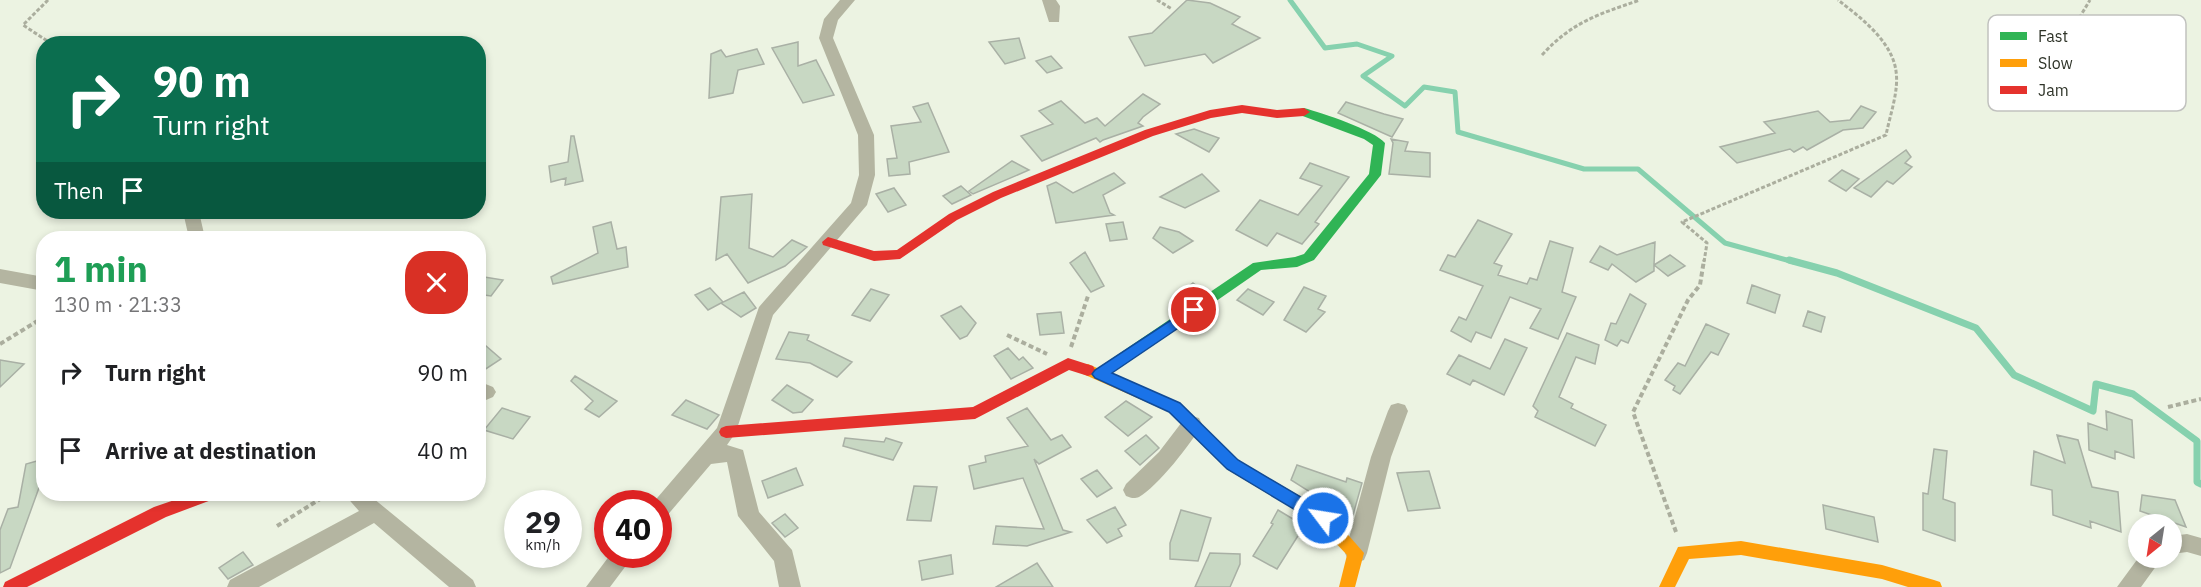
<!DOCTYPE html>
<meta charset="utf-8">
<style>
:root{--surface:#fff;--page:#f2f2f2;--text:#202124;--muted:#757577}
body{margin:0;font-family:"IBM Plex Sans",sans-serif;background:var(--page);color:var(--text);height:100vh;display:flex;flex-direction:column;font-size:22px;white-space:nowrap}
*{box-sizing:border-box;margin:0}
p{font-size:20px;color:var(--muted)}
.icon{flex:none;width:33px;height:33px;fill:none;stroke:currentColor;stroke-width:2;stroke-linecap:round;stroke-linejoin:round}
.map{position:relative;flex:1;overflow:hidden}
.side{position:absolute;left:36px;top:231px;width:450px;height:270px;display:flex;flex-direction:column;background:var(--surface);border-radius:24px;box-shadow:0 3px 9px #0003}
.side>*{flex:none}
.hud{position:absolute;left:36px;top:36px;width:450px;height:183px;border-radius:24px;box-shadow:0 3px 9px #0003;background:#0b6e4f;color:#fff;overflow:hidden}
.needle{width:39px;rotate:210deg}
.controls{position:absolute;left:2128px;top:514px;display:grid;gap:12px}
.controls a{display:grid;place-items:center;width:54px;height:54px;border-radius:50%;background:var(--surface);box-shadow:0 3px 9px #0003;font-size:30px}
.speed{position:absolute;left:504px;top:490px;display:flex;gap:12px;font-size:30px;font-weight:700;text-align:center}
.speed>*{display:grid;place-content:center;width:78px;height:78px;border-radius:50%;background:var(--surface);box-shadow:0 3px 9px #0003;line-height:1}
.speed small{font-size:15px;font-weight:400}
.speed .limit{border:9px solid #d22;background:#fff;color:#111}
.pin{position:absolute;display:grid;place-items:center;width:51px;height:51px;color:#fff;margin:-26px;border:3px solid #fff;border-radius:50%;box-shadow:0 2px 6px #0007}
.me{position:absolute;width:66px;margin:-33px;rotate:301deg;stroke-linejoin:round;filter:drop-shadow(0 0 4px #0008)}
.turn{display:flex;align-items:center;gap:21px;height:126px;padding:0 18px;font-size:27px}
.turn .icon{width:78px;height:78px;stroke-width:2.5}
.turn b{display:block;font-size:42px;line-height:51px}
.then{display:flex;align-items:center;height:57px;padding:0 18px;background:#0003;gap:12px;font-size:22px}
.round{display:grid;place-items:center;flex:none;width:63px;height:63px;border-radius:24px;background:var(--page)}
.headline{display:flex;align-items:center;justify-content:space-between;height:102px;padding:0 18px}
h1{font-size:36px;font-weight:700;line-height:45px;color:#1e9e55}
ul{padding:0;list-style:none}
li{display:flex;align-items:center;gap:18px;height:78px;padding:0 18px}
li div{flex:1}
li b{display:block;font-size:22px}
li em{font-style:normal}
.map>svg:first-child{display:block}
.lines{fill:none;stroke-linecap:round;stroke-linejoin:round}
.stream-far1{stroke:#86d1ae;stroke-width:5}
.stream{stroke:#86d1ae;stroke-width:7}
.building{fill:#c8d8c3;stroke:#a9b0a5;stroke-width:1.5}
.path-far1{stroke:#abae9e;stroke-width:3;stroke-dasharray:4 2;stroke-linecap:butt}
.path{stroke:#abae9e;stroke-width:4;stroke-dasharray:5 3;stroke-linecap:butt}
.street{fill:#b4b5a1;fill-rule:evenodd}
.fast{fill:#30b455;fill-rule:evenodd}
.slow{fill:#ff9f0a;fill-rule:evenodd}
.jam{fill:#e5322d;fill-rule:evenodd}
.route{fill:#1a73e8;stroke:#114b97;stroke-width:1.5}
.key{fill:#fff;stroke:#c1c2bf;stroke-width:1.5}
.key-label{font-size:16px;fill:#2f3429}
</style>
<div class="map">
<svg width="2201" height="587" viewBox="0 0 2201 587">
<rect width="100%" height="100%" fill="#ecf3e2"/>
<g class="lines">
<path class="stream-far1" d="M1290,0l35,48 32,-4 35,12 -29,20 42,30 19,-19 31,5 3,40 126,37h54l87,74 69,19"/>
<path class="stream" d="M1789,260l48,13 139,55 38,47 79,36 3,-27 37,10 64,47v41l4,2"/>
</g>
<path class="building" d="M1187,0l23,3 30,14 -8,7 28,14 -47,25 -8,-9 -60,12 -16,-29 23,-4z
M1019,38l6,20 -20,6 -16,-22z
M798,42v24l18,-6 18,35 -31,8 -31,-55z
M757,49l7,15 -26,6 -5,23 -24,5 2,-44 10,-4 5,7z
M1051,56l11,12 -15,5 -11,-12z
M1143,94l17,10 -17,13 -5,6 5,3 -40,14 -3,2 -4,-4 -54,23 -21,-25 32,-12 -14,-13 22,-10 24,22 12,-5 8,8z
M1346,102l38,12 19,5 -11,18 -54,-24z
M928,103l21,49 -40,10 1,12 -21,2 -2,-17 10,-1 -6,-32 30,-4 -8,-15z
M1861,106l15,6 -13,16 -20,2 -36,20 -4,-3 -9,5 -4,-3 -53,14 -17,-16 55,-14 -11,-11 54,-11 12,11 20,-2z
M1194,129l25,9 -10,14 -33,-18z
M571,136h3l9,45 -18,4 1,-7 -15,4 -2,-16 19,-4z
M1391,139l17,3 -3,9 25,2v24l-41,-3 4,-31z
M1906,150l5,7 -6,6 7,4 -19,17 -6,-3 -16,16 -17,-9z
M1012,161l17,9 -56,24 -4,-3z
M1310,163l39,14 -34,45 4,2 -17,20 -25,-11 -10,13 -31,-16 24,-30 38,15 24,-29 -22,-8z
M1842,170l17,9 -13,12 -17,-10z
M1114,173l11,10 -22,12 7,18 4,2 -58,8 -9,-37 9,-4 17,11z
M1202,174l17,17 -34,17 -25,-11z
M961,186l10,9 -19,9 -9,-8z
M894,188l12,17 -18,7 -12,-18z
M752,194l-3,54 24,9 19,-17 15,7 -22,19 -37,17 -21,-29 -11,6 5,-63z
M1478,220l34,14 -18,29 8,3 -4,9 29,9 3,-6 7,2 13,-39 23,7 -11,44 14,5 -18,42 -28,-11 11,-19 -31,-12 -19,41 -15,-6 -5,10 -20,-11 8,-14 7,3 17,-34 -43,-16 8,-15 7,2z
M611,222l6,27 9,-2 2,20 -75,17 -2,-7 47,-24 -5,-26z
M1123,222l4,17 -17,2 -4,-17z
M1160,227l19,5 14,9 -20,12 -20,-15z
M1655,242l-1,23 16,-10 15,11 -17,10 -14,-11v6l-18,11 -24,-18 -4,6 -18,-8 10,-16 17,9z
M1085,252l19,34 -13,6 -21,-29z
M478,276l25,4 -12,16 -13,-2z
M1193,283l8,6 -19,12 -6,-5z
M1752,285l28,10 -5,18 -28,-10z
M1304,287l22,9 -8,13 7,3 -19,20 -22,-12z
M710,288l13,14 -15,8 -13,-15z
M871,289l18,6 -19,26 -18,-6z
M1248,289l26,13 -11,13 -26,-15z
M744,292l12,16 -15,9 -20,-14z
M1630,294l16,10 -18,39 -7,-3 -4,6 -12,-6 6,-17 5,1z
M961,306l15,17 -9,13 -7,3 -19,-23z
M1808,311l17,6 -4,15 -18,-6z
M1061,312l3,21 -24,2 -3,-21z
M1706,324l23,10 -11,21 -7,-3 -31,42 -7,-4 2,-4 -10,-6 13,-17 7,3z
M789,332l20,3 -2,5 45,22 -15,15 -27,-14 -34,-4z
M1567,333l32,12 -4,19 -19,-7 -17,40 14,7 -2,4 35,17 -11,21 -60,-29 3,-6 -5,-5z
M478,339l23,20 -23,15z
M1505,339l22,9 -23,47 -31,-15 -3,5 -23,-11 12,-19 31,14z
M1008,348l11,12 4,-3 10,11 -22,11 -17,-23z
M0,360l24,4 -24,23z
M575,376l42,25 -18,16 -14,-8 8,-8 -22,-20z
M787,385l26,15 -11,12 -9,1 -21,-13z
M686,400l33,15 -12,14 -35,-14z
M1126,401l26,16 -24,19 -23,-19z
M502,408l28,9 -17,22 -29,-9z
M1027,408l24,32 11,-5 9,12 -32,17 -5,-5 29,71 8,2 -44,14 -34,-2 3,-18 48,3 -21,-51 -49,11 -5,-23 17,-4 -1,-6 43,-10 -21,-28z
M2106,411l26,9 2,38 -19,-7v8l-26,-9 -1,-27 19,7z
M1146,435l13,13 -19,17 -15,-14z
M2057,435l21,5 14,47 26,5 3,40 -31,-11 1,7 -38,-13 -1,-25 -21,-5 3,-34 31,12z
M845,438l39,4 2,-4 16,5 -9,17 -50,-14z
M1934,449l13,2 -4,48 12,4v38l-32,-11v-37l5,1z
M44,459v25l-4,1 -30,83 -10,5v-43l8,-21 10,-2 8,-43z
M1297,465l49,17 1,-4 15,5 -9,32 -13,-4 -49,-31z
M796,468l7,17 -35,13 -6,-17z
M1097,470l15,18 -15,9 -16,-18z
M1429,471l11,37 -32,3 -11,-38z
M914,486l23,1 -6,34 -24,-1z
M2142,495l33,5 11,27 -46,-16z
M1823,505l51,12 4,25 -52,-13z
M1115,507l11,18 -8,4 4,7 -15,7 -20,-23z
M1181,510l30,8 -13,43 -28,-2v-16z
M1278,510l30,18 -2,5 -5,-2 -24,38 -24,-13 20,-32 -2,-1z
M785,514l13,14 -13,9 -13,-14z
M243,552l10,13 -25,14 -9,-11z
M1210,553l30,1v10l-10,23h-35z
M951,555l2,19 -31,6 -3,-19z
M1037,563l16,24h-57z"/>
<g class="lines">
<path class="path-far1" d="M48,0l-25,25 29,19
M1157,0l15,9
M2027,50l6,-15 45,-15 12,-20
M1542,55c30,-33 57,-41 98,-55
M1704,262l3,-19 -25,-21 204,-87c4,-20 13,-44 10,-64 -4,-30 -36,-54 -58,-71"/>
<path class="path" d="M1007,335l40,19
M0,344l44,-27
M1071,347l17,-51
M2168,407l33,-8
M40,412l4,-6
M277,526l51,-32
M1676,532l-43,-120 55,-112 12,-15 4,-25"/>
<path class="street" d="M840,0h15l-17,20 -5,18 41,97 1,40 -8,30 -94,110 -37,117 -9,13 16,5 16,62 33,38 9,37h-22l-5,-26 -36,-45 -11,-54 -16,2 -46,54 -7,3v-17h-6l65,-76 42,-121 92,-104 8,-28 -1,-40 -39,-97 5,-19z
M1042,0h14l4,6 -1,16h-10z
M183,212h16l6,26h-16z
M0,269l44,8v14l-44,-8z
M478,381l15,6 3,5 -3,5 -7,3 -8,-3z
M1398,403l7,2 3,6 -17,46 -24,96 -3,7 -8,3 -8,-3 -3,-7 26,-96 17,-46 3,-6z
M1192,416l7,2 3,6c-10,19 -45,63 -63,73 -5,2 -8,1 -13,-1l-3,-6 3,-6 33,-32 26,-34z
M344,494h24l105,86 3,7h-27l-75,-64 -115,64h-32l3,-7 129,-69z
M2187,534l14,4v18l-14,-4 -15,2v-18z
M610,555h24l-24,32h-24z
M2139,557l23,1 -21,29h-24z"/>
<path class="fast" d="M1304,108c18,5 70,22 81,35l-4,32 -67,85 -17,7 -36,3 -156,108h-10l-2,-4 2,-4 158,-107 42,-6 9,-3 65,-80 4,-29 -9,-6 -64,-24 -2,-3 2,-3z"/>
<path class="slow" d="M1088,364l91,40 59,56 91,53 35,40 -9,34h-16l8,-32 -30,-32 -89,-53 -59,-58 -86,-38 -2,-4 2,-4z
M1741,541l141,24 52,15 6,2 2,5h-34l-26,-8 -141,-24 -52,4 -14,28h-16l19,-40z"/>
<path class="jam" d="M1242,105l35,5 27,-2 6,4 -6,4 -27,2 -35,-5 -31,5 -58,18 -152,62 -44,22 -57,39 -26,2 -51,-16 -1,-3 6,-5 46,14 23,-1 52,-36 44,-22 152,-62 65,-20z
M1068,358l25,8 2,4 -2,4 -5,2 -19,-6 -94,49 -249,19 -5,-2 -2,-4 2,-4 5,-2 247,-19z
M192,494h25l-3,5 -48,18 -139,70h-24l2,-5 149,-75z"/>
</g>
<path class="route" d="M1194,305l7,5 -2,4 -87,59 68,30 58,57 90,53 3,5 -3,5h-11l-90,-54 -58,-57 -74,-34 -3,-4 3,-4z"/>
<rect x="1988" y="15" width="198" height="96" rx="9" class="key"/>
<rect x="2000" y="32" width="27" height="8" fill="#30b455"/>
<rect x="2000" y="59" width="27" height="8" fill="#ff9f0a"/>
<rect x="2000" y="86" width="27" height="8" fill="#e5322d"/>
<g class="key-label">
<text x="2038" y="42">Fast</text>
<text x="2038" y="69">Slow</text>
<text x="2038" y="96">Jam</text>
</g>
</svg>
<div class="controls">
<a><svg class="needle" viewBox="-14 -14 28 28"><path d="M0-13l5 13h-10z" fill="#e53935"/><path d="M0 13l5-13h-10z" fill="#757577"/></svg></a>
</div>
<div class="speed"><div>29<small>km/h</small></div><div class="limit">40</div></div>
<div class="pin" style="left:1194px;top:310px;background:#d93025"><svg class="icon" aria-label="arrive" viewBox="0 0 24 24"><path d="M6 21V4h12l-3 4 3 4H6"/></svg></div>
<svg class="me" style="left:1323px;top:518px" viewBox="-20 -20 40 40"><circle r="17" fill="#1a73e8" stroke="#fff" stroke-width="3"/><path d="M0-11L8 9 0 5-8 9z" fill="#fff"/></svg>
<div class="hud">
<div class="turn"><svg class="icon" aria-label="right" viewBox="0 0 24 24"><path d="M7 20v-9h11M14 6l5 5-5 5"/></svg><div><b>90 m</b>Turn right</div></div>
<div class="then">Then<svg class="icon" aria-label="arrive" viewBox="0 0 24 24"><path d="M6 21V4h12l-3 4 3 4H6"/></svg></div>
</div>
<section class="side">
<div class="headline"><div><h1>1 min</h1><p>130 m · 21:33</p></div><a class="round" style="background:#d93025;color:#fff"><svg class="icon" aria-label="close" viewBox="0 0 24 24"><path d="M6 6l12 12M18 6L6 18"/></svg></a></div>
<ul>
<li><svg class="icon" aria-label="right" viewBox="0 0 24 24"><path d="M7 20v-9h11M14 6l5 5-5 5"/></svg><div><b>Turn right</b></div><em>90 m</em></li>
<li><svg class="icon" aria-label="arrive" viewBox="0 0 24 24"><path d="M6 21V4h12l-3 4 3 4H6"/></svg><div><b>Arrive at destination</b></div><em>40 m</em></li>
</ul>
</section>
</div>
